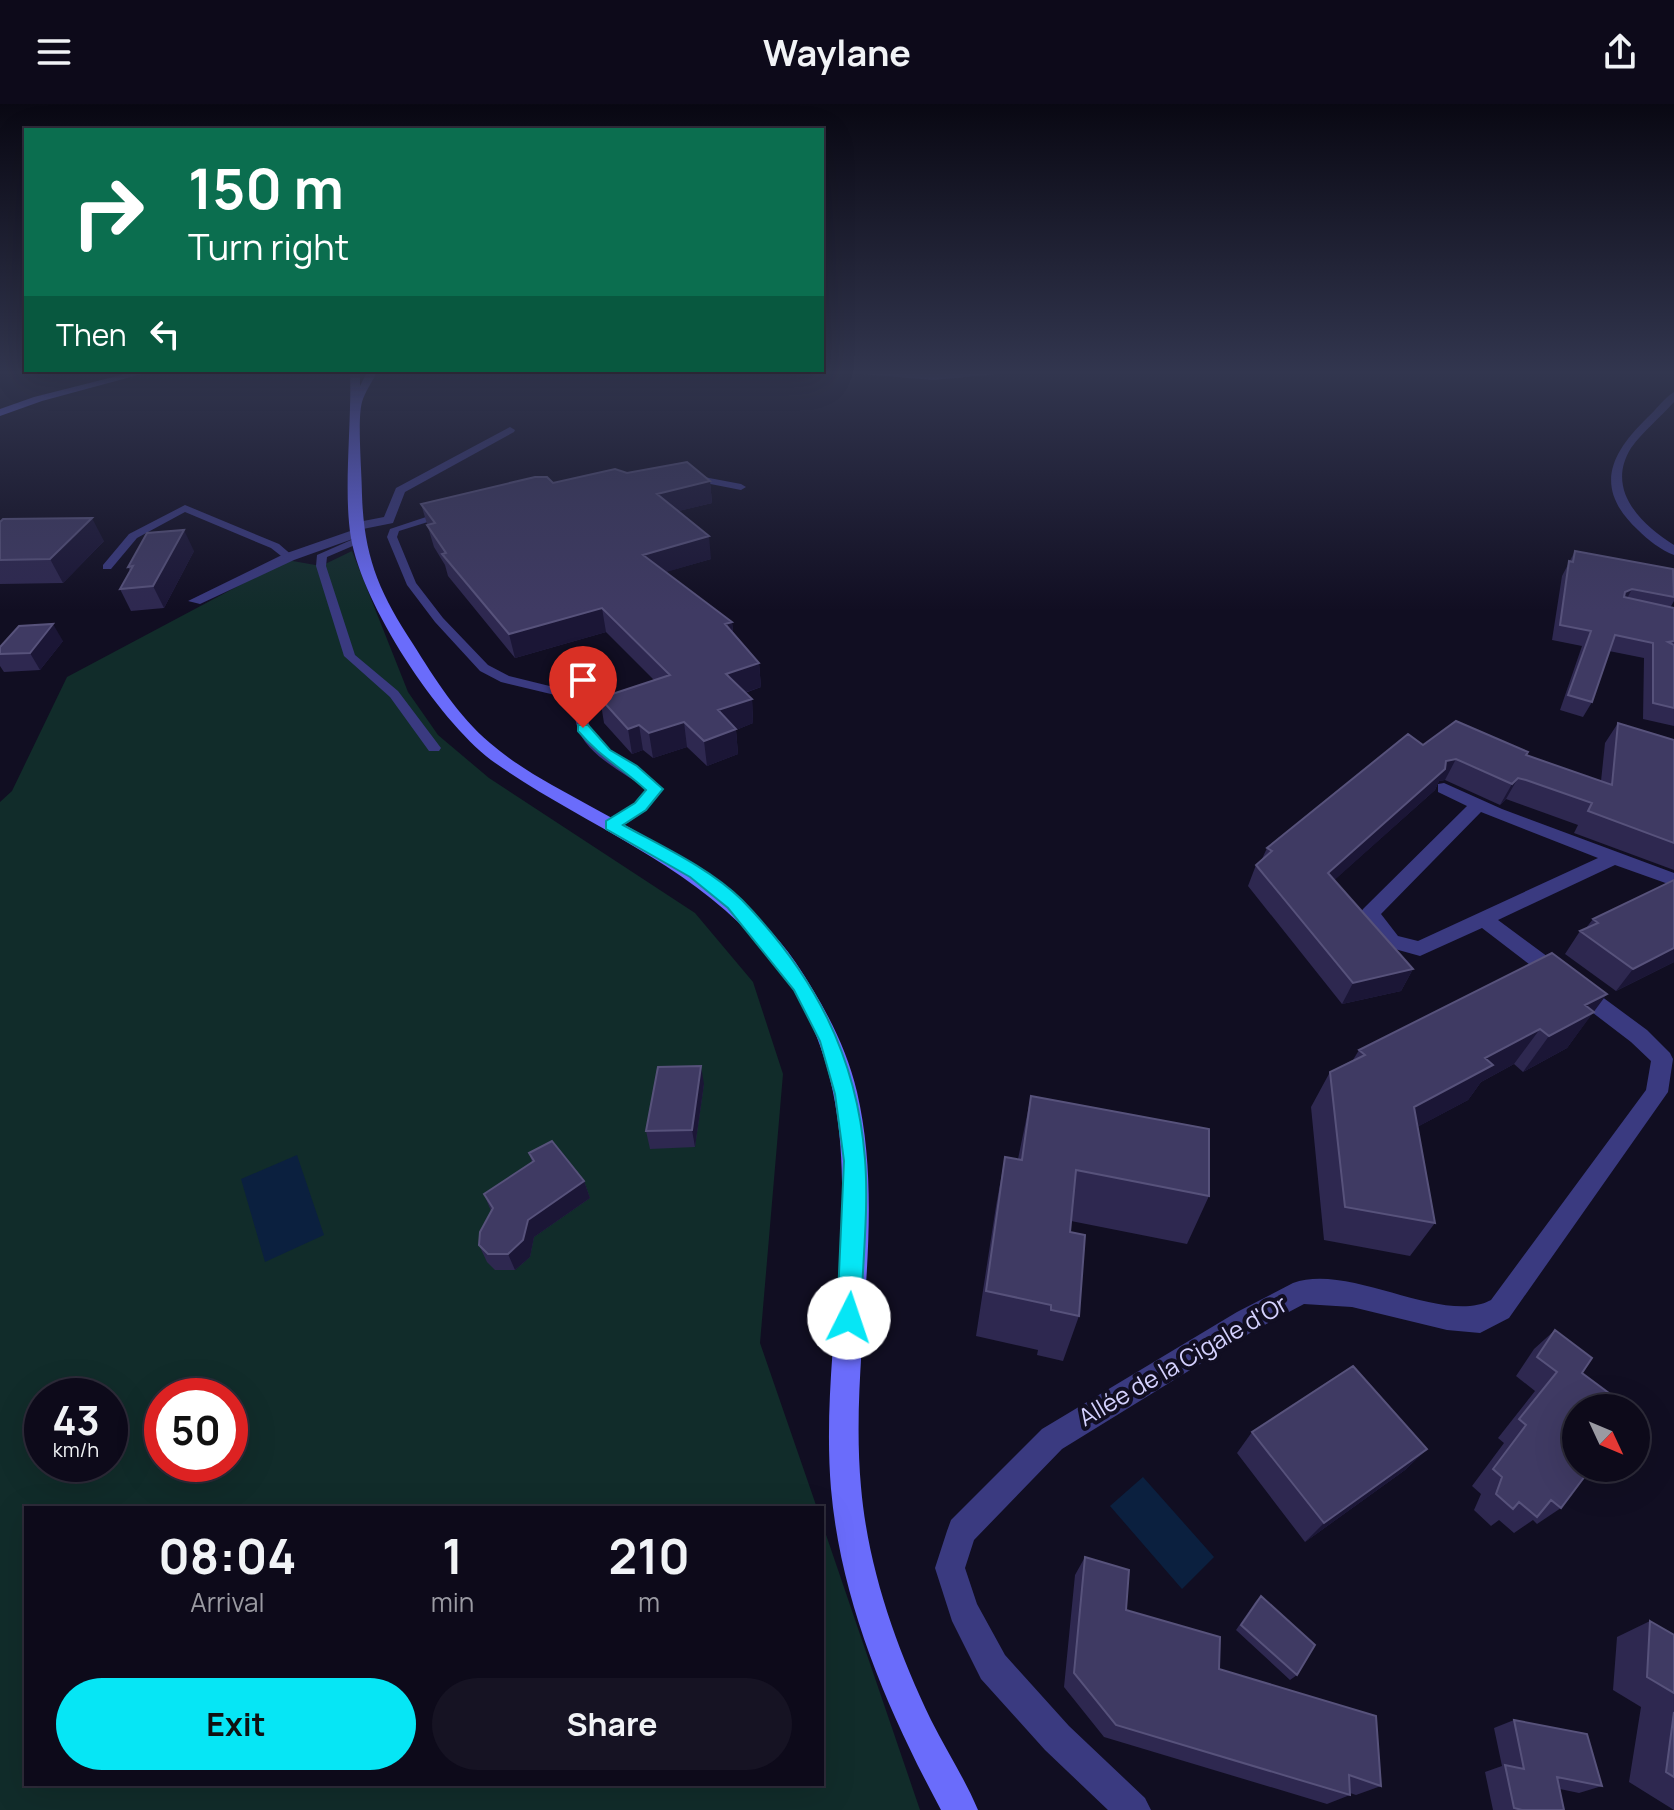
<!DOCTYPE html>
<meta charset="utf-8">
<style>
:root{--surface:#0d0a1a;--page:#161323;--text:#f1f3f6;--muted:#9a9aa2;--line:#2d2b39;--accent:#06e6f5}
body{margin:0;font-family:Manrope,sans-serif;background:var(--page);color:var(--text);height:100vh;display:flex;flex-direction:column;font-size:30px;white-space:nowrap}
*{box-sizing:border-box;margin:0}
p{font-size:26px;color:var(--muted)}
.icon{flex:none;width:44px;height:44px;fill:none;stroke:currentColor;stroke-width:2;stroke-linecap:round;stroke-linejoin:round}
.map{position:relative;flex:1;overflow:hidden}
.details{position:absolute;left:24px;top:1402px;width:800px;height:280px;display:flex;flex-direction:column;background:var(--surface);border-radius:0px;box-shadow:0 8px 32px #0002,0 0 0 2px var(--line)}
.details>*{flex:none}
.hud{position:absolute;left:24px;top:24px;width:800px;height:244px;border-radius:0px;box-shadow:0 8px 32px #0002,0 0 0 2px var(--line);background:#0b6e4f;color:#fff;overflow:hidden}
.needle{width:52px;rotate:134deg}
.fabs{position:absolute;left:1562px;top:1290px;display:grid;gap:16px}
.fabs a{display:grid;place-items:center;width:88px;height:88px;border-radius:50%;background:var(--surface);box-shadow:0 8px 32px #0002,0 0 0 2px var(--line);font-size:40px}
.speed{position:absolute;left:24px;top:1274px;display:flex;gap:16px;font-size:40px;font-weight:700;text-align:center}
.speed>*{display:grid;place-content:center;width:104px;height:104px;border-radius:50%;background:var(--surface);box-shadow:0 8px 32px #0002,0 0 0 2px var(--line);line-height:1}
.speed small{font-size:20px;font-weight:400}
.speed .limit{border:12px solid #d22;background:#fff;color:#111}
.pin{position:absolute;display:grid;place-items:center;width:68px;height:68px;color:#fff;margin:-82px -34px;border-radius:50% 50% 50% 0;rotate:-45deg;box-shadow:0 0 8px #0007}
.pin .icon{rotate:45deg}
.me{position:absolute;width:88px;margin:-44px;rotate:4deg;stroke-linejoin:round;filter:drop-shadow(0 0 6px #0008)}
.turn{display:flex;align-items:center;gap:28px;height:168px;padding:0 32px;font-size:36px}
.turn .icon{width:104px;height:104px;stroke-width:2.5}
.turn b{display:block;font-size:56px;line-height:68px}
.then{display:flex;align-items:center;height:76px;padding:0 32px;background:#0003;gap:16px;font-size:30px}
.eta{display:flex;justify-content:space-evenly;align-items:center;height:136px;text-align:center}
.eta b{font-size:48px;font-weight:700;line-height:56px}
.action{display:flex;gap:16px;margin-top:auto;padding:16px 32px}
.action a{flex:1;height:92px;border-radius:48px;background:var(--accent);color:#111;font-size:32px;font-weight:700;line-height:92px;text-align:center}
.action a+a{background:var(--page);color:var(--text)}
header{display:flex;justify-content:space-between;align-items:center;height:104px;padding:0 32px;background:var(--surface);font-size:36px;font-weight:700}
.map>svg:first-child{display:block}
.green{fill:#112c2a;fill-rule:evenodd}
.water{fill:#0b203f}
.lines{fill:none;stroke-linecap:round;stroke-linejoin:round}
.lane{fill:#3a3a80;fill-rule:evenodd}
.street{fill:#3a3a80;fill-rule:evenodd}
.secondary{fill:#6a6cfb;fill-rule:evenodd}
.wall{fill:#2e2850}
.shaded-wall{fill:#1b1636}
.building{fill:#3f3a63;stroke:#57527b;stroke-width:2}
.route{fill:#06e6f5;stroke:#04969f;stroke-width:2}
.labels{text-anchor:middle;stroke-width:8;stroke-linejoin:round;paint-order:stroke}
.near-street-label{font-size:24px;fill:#d4d1fe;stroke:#110e22}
</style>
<header><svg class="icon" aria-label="menu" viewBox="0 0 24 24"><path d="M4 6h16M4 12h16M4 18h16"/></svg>Waylane<svg class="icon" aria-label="share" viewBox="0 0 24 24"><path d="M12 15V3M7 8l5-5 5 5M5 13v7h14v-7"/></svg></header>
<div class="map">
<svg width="1674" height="1706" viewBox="0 0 1674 1706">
<rect width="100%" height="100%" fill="#110e22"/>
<path class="green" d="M352,447l56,141 30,43 51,43 206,135 58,69 30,92 -23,269 57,165h-791v276h796v-261l98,287h-920v-1008l12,-11 55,-114 220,-117 34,6zM42,1292h68v68h-68zM162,1292h68v68h-68z"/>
<path class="water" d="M297,1051l27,80 -59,27 -24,-83z
M1143,1373l71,80 -32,32 -72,-83z"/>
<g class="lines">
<path class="lane" d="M688,370l53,10 5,3 -5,3 -56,-11v-4z
M185,401l94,39 15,13 -9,2 -14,-11 -86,-36 -48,26 -26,31h-8v-4l26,-31z
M444,407l5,3 -2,2 -48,15 -2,6 19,46 27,35 45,47 21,11 77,19c4,10 0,22 4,32 11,30 52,40 72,62 -12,16 -34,42 -55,39l-2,-3 31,-22 11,-13c-22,-18 -61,-34 -70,-64 -3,-8 -1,-18 -1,-26l-75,-18 -21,-11 -45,-49 -28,-37 -20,-48 3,-8z
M358,433l5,3 -1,2 -35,15 -1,9 29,89 43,36 43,57 -2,3h-10l-39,-54 -46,-41 -28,-90 1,-11z"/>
<path class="street" d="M837,268h183l-87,8z
M1674,288v10c-14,16 -31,29 -43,46 -26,42 10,76 43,97v10c-13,-5 -26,-15 -36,-25 -44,-41 -29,-75 9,-112 9,-8 17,-20 27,-26z
M510,323l5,3 -1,2 -109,60 -12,31 -35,7 5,3 -2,3 -67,24 -94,44 -12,-3 96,-47 72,-25 -5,-3 2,-3 31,-6 12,-29z
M1444,679l58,26 172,64v13l-59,-21 -117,55 149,110 23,23 3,6 -5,33 -159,226 -29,15 -33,-3 -95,-23 -48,-3 -49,26 -193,119 -88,91 -9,28 12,36 28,51 64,71 76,72 6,12h-43l-63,-60 -64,-71 -29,-58 -17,-53 12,-37 4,-11 91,-91 195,-117 56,-29c56,-21 150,43 198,17l155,-210 5,-29 -20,-19 -149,-114 -62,28 -36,-10 -21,-27 -3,-5 3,-5 104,-103 -29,-14v-8zM1481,708l117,46 -180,83 -20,-5 -17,-22z"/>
<path class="secondary" d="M133,268h16l-107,29 -42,15v-7l34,-12z
M350,268h10v14l7,-14h10c-5,10 -12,20 -15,30 -5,18 0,71 0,93 2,62 17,97 51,149 22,35 45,72 77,99 30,26 66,44 100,63 75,41 156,84 206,157 26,39 50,82 61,129 30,130 -8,264 4,395 7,81 35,160 70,233 15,30 34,59 47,90h-37c-53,-99 -100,-207 -110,-321 -16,-191 72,-393 -79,-553 -73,-78 -176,-115 -261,-176 -54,-42 -128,-154 -140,-222 -8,-47 1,-115 -1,-166z"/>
</g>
<path class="wall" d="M627,369l83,8 2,22 -34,8 33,48 -46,13 67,50 1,10 26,31 2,24 -16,6 7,6 1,24 -17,7 2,24 -31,12 -20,-19 -34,11 -10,-8 -11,4 -28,-31 -4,-25 54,-18 -48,-48 -91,26 -67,-82 -3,-11 -11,-18 -13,-43 132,-21z
M0,418l104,19 -41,42 -63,1z
M194,447l-30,57 -33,3 -11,-22 10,-18 -2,-4z
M1575,447l99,25v25l-4,7h4v118l-31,-7 1,-61 -35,-7 -17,51 -9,15 -23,-7 22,-64 -30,-6 10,-64z
M63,537l-23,29 -36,2 -4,-6v-19z
M1618,619l56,120v27l-100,-37 4,-8 -72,-26 -6,6 -55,-25 -6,1 -4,9 -101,90 79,89 -12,22 -59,13 -94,-118 8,-21 6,-6 5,-11 156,-103 104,10 74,26 4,-38z
M1593,815l81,43 -58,29 -51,-37 15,-23 6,-3z
M1593,908l-26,36 -44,24 -9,-8 -33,18 -13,18 -51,27 18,96 -25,33 -86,-16 -13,-133 19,-35 23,-12 6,-10z
M704,980l-9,63 -45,2 -4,-18z
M1031,992l178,100 -22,48 -116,-23 -1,11 9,84 -16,45 -26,-6 1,-5 -62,-14 20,-130 9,-49 13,2z
M529,1049l55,28 6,17 -56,39 -4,20 -15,13h-20l-8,-8 -8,-17 12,-34 -7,-17 48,-32z
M1555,1226l27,43 -21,135 -24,16 -4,-4 -19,13 -15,-13 -8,6 -17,-16 7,-16 -9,-8 32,-43 -6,-5 37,-47 -19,-15 18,-27z
M1252,1328l175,17 -22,21 -100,72 -68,-89z
M1085,1453l41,53 93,59 162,117 -25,9 -6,-2v2l-23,9 -223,-67 -40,-50 11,-112z
M1261,1492l36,79 -7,5 -54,-50 20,-29z
M1650,1517l24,14v175l-45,-28 12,-75 -28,-17 4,-53z
M1514,1616l88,66 -23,7 -19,-4 4,21h-71l-8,-38 17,-6 -8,-38z"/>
<path class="shaded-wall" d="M710,377l2,22 -53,13 -2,-22z
M92,414l12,23 -41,42 -13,-24z
M184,426l10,21 -30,57 -11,-22z
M709,432l2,23 -65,19 -3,-23z
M1632,485l-8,15 1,-12z
M602,504l4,24 -91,26 -6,-24z
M732,518l2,24 -9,-22z
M53,520l10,17 -23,29 -10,-17z
M759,559l2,24 -33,11 -2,-24z
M752,595l1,24 -17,7 2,24 -31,12 -3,-25 14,-31z
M684,618l3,25 -34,11 -4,-25z
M639,621l4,25 -11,4 -4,-25z
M1456,655l-11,21 -6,1 -4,9 -116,104 9,-21 118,-112z
M1518,674l-12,21 -6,6 12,-21z
M1674,844v14l-58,29 17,-22z
M1413,865l-12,22 -59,13 11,-21z
M1607,890l-40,54 -44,24 26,-36 36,-31z
M1540,925l-26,35 -33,18 -13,18 -77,41 23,-34 71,-49z
M701,962l3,18 -9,63 -3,-17z
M584,1077l6,17 -56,39 -4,20 -15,13 -7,-16 20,-34z
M1427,1345l-22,21 -100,72 19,-19z"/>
<path class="building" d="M687,358l23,19 -53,13 52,42 -66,19 89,67 -7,2 34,39 -33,11 26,25 -34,11 18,19 -32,12 -20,-19 -35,11 -10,-8 -11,4 -28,-31 70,-23 -68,-67 -93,26 -67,-80 4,-1 -19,-28 8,-2 -14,-19 114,-27h12l6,6 62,-14 12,4z
M92,414l-42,41 -50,1v-38l3,-3z
M184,426l-31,56 -33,3 13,-23 -5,1 19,-34z
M1575,447l98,18 1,28 -42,-8 -7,3 -1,5 50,11v33l-6,1 6,3v63l-21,-5v-60l-38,-8 -23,67 -24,-7 23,-64 -31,-6 9,-64 4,1z
M53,520l-23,29 -30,1v-7l19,-21z
M1456,617l72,31 -2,3 86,30 6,-62 56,17v103l-86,-32 4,-8 -66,-23 -8,-2 -6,6 -56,-25 -10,2 -1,8 -117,104 85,96 -60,14 -97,-118 16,-14 -5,-3 141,-114 15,11z
M1674,776v68l-41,21 -53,-38 18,-8 -5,-4z
M1552,849l55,41 -22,11 9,7 -45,24 -9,-7 -55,29 8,7 -79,42 21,116 -90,-16 -15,-135 35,-17 -6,-5z
M701,962l-9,64 -46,1 12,-64z
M1031,992l178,33v67l-133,-26 -6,62 15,3 -6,81 -28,-6v-5l-65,-14 19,-134 17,3z
M552,1037l32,40 -56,39 -5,20 -15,14h-20l-9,-9 1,-13 13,-24 -9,-14 50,-33 -5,-8z
M1555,1226l37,28 -10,15 47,35h-53v60h15l-30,40 -10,-8 -14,17 -18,-15 -6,7 -17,-15 6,-17 -9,-8 33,-44 -7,-6 38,-47 -20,-15z
M1353,1262l74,83 -103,74 -72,-91z
M1085,1453l44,13 -3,40 94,27 -1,32 157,47 5,70 -32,-11 1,20 -234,-70 -42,-52z
M1261,1492l54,49 -18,30 -56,-50z
M1650,1517l24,14v58l-27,-16z
M1674,1608v65l-8,-5z
M1514,1616l73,14 15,52 -45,-9 7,33h-42l-8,-2 -9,-43 19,4z"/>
<linearGradient id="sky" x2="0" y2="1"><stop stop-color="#090813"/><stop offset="0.53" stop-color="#32364f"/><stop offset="1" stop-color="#32364f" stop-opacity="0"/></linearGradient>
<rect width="1674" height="507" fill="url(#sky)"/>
<path class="route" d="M578,621h10l22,25 27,16 26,23 -17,21 -23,15c40,22 86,43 119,75 72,74 115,156 123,259 4,52 -3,107 -4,159l-4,8 -8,3 -9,-3 -3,-8 7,-157 -9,-67 -15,-53 -26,-51 -66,-82 -38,-31 -84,-48v-8l29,-18 11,-13c-25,-23 -46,-33 -68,-59z"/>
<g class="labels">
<g class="near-street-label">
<text transform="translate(1183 1257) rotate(-30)" y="8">Allée de la Cigale d'Or</text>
</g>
</g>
</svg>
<div class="fabs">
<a><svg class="needle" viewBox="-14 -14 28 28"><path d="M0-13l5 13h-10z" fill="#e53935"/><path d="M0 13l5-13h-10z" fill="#9a9aa2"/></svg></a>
</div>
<div class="speed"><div>43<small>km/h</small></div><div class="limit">50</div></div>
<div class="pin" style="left:583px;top:624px;background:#d93025"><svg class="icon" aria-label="arrive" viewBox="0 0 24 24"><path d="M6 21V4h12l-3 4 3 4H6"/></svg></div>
<svg class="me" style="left:849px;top:1214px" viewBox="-20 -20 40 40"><circle r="19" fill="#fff"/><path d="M0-13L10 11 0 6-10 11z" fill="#06e6f5"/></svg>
<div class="hud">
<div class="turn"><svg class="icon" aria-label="right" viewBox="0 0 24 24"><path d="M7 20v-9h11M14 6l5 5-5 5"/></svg><div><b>150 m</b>Turn right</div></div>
<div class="then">Then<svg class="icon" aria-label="left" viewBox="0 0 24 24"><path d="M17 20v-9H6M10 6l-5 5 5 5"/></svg></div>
</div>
<section class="details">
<div class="eta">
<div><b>08:04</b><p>Arrival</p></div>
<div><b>1</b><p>min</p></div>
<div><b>210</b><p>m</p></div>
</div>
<div class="action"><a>Exit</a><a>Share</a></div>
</section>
</div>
